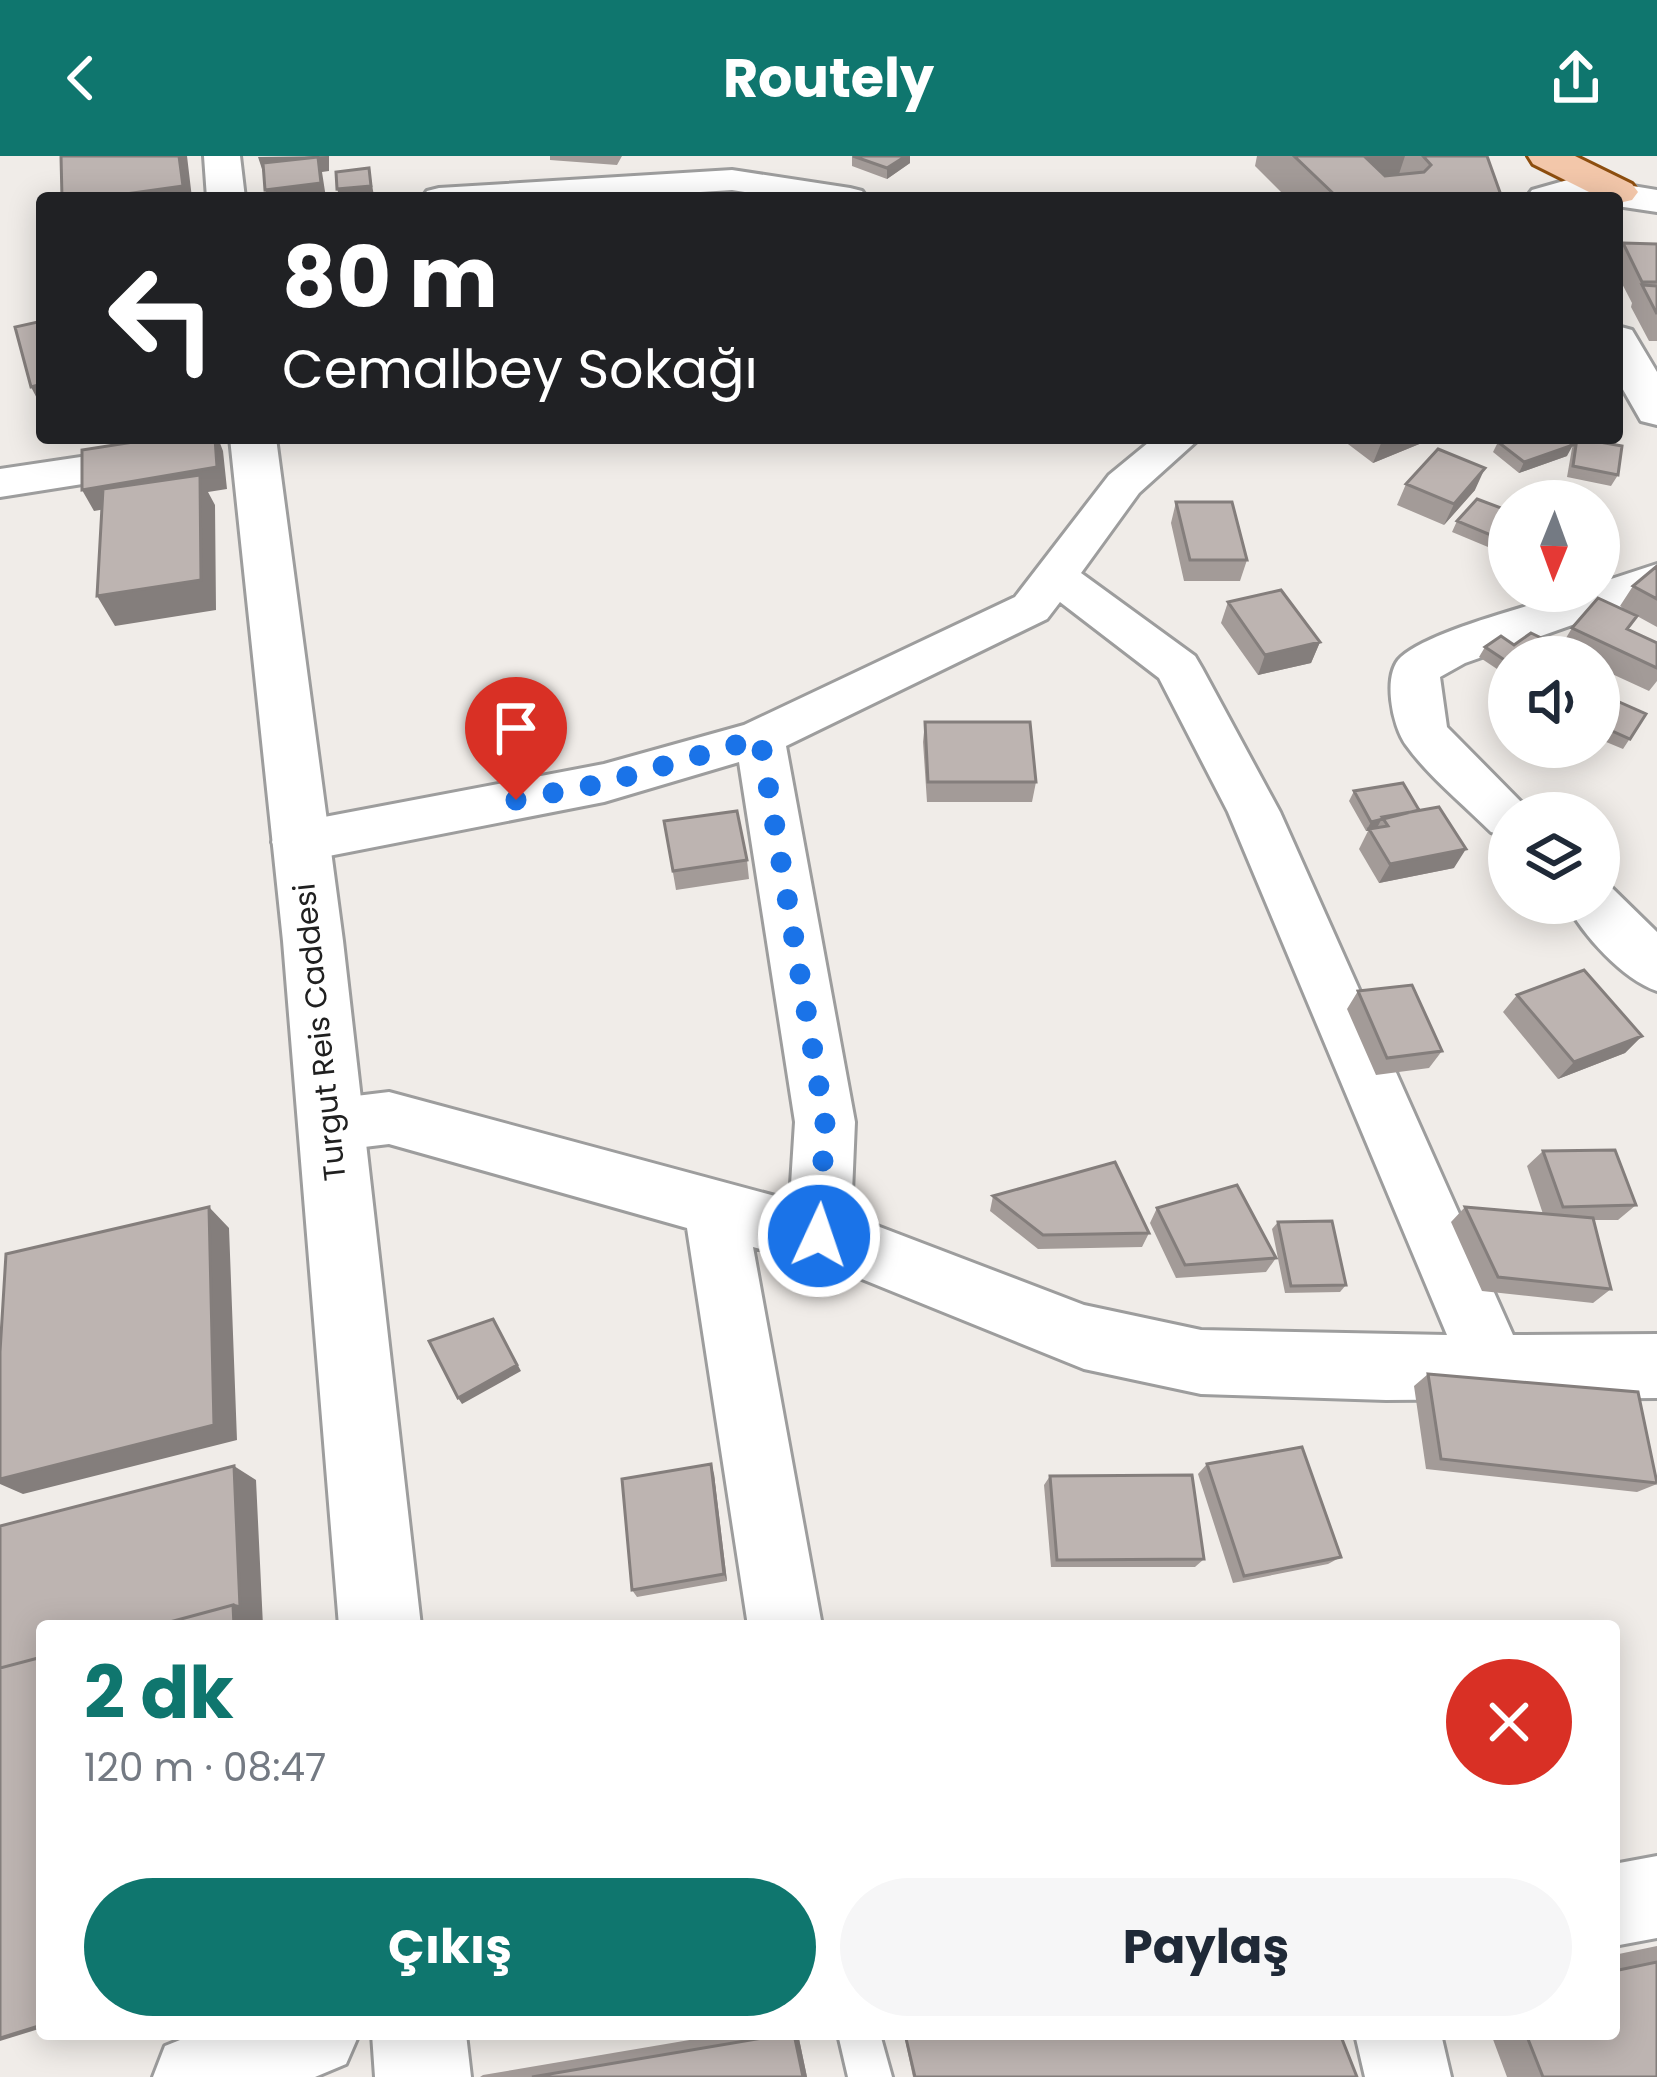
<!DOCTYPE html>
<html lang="tr">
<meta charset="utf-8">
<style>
:root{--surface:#fff;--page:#f6f6f7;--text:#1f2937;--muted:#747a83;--accent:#0f766e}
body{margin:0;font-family:Poppins,sans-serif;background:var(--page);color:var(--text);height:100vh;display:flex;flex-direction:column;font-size:45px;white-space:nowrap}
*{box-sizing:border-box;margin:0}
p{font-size:39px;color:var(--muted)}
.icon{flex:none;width:66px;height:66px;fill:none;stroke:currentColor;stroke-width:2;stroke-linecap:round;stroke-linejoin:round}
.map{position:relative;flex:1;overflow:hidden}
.panel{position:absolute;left:36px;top:1464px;width:1584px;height:420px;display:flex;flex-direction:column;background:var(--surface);border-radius:12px;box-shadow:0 6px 30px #0003}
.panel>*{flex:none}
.hud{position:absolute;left:36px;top:36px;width:1587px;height:252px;border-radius:12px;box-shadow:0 6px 30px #0003;background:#202124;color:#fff;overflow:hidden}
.needle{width:78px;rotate:181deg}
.controls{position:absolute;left:1488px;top:324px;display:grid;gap:24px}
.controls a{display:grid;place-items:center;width:132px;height:132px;border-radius:50%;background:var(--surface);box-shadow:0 6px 30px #0003;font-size:60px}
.pin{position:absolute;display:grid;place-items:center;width:102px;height:102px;color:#fff;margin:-123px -51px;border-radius:50% 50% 50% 0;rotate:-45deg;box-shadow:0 0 12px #0007}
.pin .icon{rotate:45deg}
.me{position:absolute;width:132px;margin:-66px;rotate:3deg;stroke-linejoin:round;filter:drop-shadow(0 0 9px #0008)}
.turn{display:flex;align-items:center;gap:42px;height:252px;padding:0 48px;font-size:54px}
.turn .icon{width:156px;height:156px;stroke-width:2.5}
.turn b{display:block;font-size:84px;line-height:102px}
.round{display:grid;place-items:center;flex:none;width:126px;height:126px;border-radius:63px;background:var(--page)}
.summary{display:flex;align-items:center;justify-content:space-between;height:204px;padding:0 48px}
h1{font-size:72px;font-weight:700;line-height:90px;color:var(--accent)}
.primary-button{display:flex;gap:24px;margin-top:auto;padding:24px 48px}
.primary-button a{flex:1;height:138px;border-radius:72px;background:var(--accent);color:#fff;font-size:48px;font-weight:700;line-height:138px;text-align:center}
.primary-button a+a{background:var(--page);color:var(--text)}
header{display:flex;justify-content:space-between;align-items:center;height:156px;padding:0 48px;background:var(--accent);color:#fff;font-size:54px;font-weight:700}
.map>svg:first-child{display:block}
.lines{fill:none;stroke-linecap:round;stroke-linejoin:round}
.service-casing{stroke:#9d9d9d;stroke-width:6}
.minor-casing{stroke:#9d9d9d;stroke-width:6}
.tertiary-casing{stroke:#9d9d9d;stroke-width:6}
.primary-casing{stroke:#8d4e0f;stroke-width:6}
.service{fill:#fff;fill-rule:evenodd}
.minor{fill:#fff;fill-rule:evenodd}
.tertiary{fill:#fff;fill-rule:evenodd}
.primary{fill:#f3c7aa;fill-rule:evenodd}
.wall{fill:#a39b98}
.shaded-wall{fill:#847e7c}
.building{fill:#bdb4b1;stroke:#847e7c;stroke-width:3}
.route{stroke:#1a73e8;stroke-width:21;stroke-dasharray:0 37.8}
.labels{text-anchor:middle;stroke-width:12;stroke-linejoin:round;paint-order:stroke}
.street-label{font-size:30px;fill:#202020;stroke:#fff}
</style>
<header><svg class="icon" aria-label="back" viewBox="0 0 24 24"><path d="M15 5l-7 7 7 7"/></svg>Routely<svg class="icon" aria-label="share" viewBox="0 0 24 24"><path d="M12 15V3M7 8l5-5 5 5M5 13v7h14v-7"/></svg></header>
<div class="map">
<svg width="1657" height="1921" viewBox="0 0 1657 1921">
<rect width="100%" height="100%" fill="#f0ece8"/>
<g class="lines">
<g class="service-casing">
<path id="service" d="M838,1878h42l12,43h-44z"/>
</g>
<g class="minor-casing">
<path id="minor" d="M732,14l118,18 12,3 5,7h-85l-50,-8 -125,8h-185l5,-7 12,-3z
M1154,282h46l-61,55 -58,80 114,83 7,12 78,144 233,523 144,-1v64l-271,2 -185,-6 -117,-25 -232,-94 -99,-28 69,379h-74l-61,-398 -298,-84 -58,7 -21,-7 -9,-19 9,-19 21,-7 58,-7 401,108 5,-78 -56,-360 -135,40 -306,60 -19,-6 -7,-14 7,-14 19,-6 306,-58 140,-39 271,-128 94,-122zM1060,446l99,76 69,134 219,523 -246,-5 -117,-25 -233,-89 4,-94 -69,-376 261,-127z
M1657,408v31l-192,68 -25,14 7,50 85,86h-23v24l-18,-5c-28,-28 -62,-55 -85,-87 -14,-19 -24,-71 -5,-88 30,-27 133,-52 175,-66h23v-8z
M1599,728l13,4 45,44v59c-35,-12 -74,-56 -91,-88h33z
M1657,1700v82l-43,8v-82z
M195,1878h164l-13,30 -31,13h-162l12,-31z
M1355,1878h86l10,43h-86z"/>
</g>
<g class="tertiary-casing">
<path id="tertiary" d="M204,0h36l5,42h-38z
M1578,21l79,13v22l-40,-6v-8h-91l6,-8z
M1617,170l15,4 25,42v53l-16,-4 -24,-42z
M230,282h46l67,503 78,685h-82l-56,-685z
M168,288l16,4 7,10 -7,10 -184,29v-28z
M372,1878h94l5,43h-96z"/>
</g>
<g class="primary-casing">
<path id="primary" d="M1528,0h47l57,28 6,8 -6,8 -13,3 -2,-5h-16l-68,-34z"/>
</g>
<use href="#service" class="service"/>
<use href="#minor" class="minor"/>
<use href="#tertiary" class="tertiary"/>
<use href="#primary" class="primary"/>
</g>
<path class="wall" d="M550,0h72l-5,9 -67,-5z
M852,0h58v7l-23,16 -35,-13z
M1257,0h230l15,42h-215l-32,-32z
M1623,87l34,1v97h-8l-18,-34 1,-4 -15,-29v-19z
M1340,282h94l-61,25z
M1457,282h49l61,18 -48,17 -26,-21 4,-8h-38z
M1577,282l41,37 -7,11 -44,-9 5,-29z
M1406,328l69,6 -31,35 -47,-20z
M1176,346l71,58 -7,21h-56l-13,-58z
M1509,355l-2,13 -19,23 -36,-15 5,-11z
M1657,410v61l-20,-11 -9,14 29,13v38l-8,10 -50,-23v-11h-23l-5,-2 -2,2h-60v20l-30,-20 6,-10 29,-2 46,3 12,-20 60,-14 -12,-8 13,-20z
M1228,446l92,40 -9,21 -53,12 -37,-52z
M1599,537l47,21 -23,35 -24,-10z
M925,566l111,60 -4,20h-105l-4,-60z
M1354,635l100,77 -75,15 -20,-34 9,-18h-2l-17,-30z
M664,665l83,39 2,19 -73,11z
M1358,835l84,60 -13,17 -53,7 -29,-66z
M1517,839l125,41 -17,17 -67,26 -55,-67z
M1543,995l93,54 -18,15h-24l17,69 -18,14 -111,-12 -31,-69 14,-15 78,7 -16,-48z
M993,1040l156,37 -7,14 -104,2 -48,-38z
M1157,1052l119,50 -10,14 -90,6 -26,-55z
M1278,1066l68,63 -6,7 -55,1 -13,-64z
M1428,1218l229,110 -20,8 -211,-23 -12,-83z
M1207,1308l134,93 -13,7 -95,19 -35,-109z
M714,1318l13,107 -90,16 -5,-7z
M1050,1320l154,83 -9,8h-144l-7,-82z
M1657,1790v131h-150l-16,-43h123v-79z
M725,1878h73l9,43h-327l3,-2z
M904,1878h436l17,43h-444z"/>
<path class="shaded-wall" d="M179,0h8l5,42h-95z
M329,0v15l-7,1 4,26h-58l-3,-8v-12l-7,-21z
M906,0h4v7l-23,16v-11z
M1353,0h52l-8,24 -54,6z
M369,12l5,28 -34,2 -3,-9z
M42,228v24l-11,-21z
M215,282h3l5,13 4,38 -19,3 7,13 1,105 -101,16 -18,-30 104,-103 -107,18 -12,-21z
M1390,282h44l-61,25 9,-22z
M1573,289l-6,11 -48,17 5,-11z
M1485,312l-10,22 -31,35 10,-21z
M1509,361l-2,7 -19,23 5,-11z
M1320,486l-9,21 -53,12 7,-20z
M1381,664l-5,10 -10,1 5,-9z
M1466,693l-12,19 -75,15 11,-19z
M1642,880l-17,17 -67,26 16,-17z
M209,1051l20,21 8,212 -214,54 -23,-10v-5z
M493,1163l28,52 -59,33 -4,-6z
M711,1308l3,10 13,107 -3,-7z
M234,1310l22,14 7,146h-29z
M42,1869v3l-42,13v-3z
M794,1878h4l9,43h-4z"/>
<path class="building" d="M61,0h118l4,30 -86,12h-35z
M853,0h53l-19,12z
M1294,0h70l21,20 39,-4 7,-7 -8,-9h64l15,42h-164z
M318,1l3,26 -56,7 -2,-27z
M369,12l2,18 -34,3 -1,-17z
M1623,87l34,1v38h-15z
M1642,129l15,1v28z
M42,165v63l-11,3 -16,-60z
M159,282h56l2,29 -135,23v-40z
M1509,282h54l10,7 -49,17 -26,-20z
M1577,282l45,8 -4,29 -45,-9z
M1438,293l47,19 -31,36 -48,-20z
M200,319l1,105 -104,16 6,-107z
M1477,343l32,12v6l-16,19 -36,-15z
M1176,346h56l15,58h-57z
M1657,410v33l-24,-13z
M1281,434l39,52 -55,13 -37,-53z
M1598,442l39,18 -10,13 30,14v25l-85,-40z
M1531,477l41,20 -5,4h-58v6l-24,-16 16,-11 13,9z
M1599,537l47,21 -16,25 -31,-14z
M925,566h105l6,60h-108z
M1403,627l16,27 -48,12 -17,-31z
M1439,651l27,42 -76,15 -21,-35 19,-3 -6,-9z
M737,655l10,49 -74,11 -9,-50z
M1584,814l58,66 -68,26 -57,-67z
M1412,829l30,66 -55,7 -29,-67z
M1615,994l21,55 -73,2 -20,-56z
M1115,1006l34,71 -106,2 -50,-39z
M1237,1029l39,73 -91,7 -28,-57z
M209,1051l5,218 -214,54v-127l6,-98z
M1465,1051l128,11 18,71 -113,-12z
M1332,1065l14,64 -55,1 -13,-64z
M493,1163l24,46 -59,33 -29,-57z
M1428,1218l210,18 19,91 -216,-24z
M1302,1291l39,110 -97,19 -37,-112z
M711,1308l13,110 -92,16 -10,-111z
M234,1310l6,141 -7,-2 -78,21h-113v31l-42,11v-142z
M1192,1319l12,84 -147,1 -7,-84z
M233,1449l1,21h-79z
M42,1501v368l-42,13v-370z
M1657,1806v115h-114l-17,-43h88v-63z
M786,1878h8l9,43h-271z
M905,1878h435l17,43h-442z"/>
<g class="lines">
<path class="route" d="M516,644l88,-17 156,-45 65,384 -6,114"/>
</g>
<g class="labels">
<g class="street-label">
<text transform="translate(320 876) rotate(-96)" y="10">Turgut Reis Caddesi</text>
</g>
</g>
</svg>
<div class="controls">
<a><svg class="needle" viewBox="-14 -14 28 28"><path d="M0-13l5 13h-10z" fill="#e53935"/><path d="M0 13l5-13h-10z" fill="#747a83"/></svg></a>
<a><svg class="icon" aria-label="sound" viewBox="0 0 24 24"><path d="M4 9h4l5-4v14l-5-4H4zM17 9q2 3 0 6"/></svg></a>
<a><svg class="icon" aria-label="layers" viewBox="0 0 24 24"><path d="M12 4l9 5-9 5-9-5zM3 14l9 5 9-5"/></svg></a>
</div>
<div class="pin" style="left:516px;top:644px;background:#d93025"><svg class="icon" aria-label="arrive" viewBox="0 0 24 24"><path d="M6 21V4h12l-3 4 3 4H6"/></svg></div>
<svg class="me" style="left:819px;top:1080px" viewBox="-20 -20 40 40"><circle r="17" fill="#1a73e8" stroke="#fff" stroke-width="3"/><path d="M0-11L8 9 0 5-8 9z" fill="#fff"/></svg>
<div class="hud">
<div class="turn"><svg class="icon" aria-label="left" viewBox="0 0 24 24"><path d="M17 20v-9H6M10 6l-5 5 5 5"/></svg><div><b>80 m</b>Cemalbey Sokağı</div></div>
</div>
<section class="panel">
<div class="summary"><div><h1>2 dk</h1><p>120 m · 08:47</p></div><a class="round" style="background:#d93025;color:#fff"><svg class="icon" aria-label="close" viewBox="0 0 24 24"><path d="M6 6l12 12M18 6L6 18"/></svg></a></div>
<div class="primary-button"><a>Çıkış</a><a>Paylaş</a></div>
</section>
</div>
